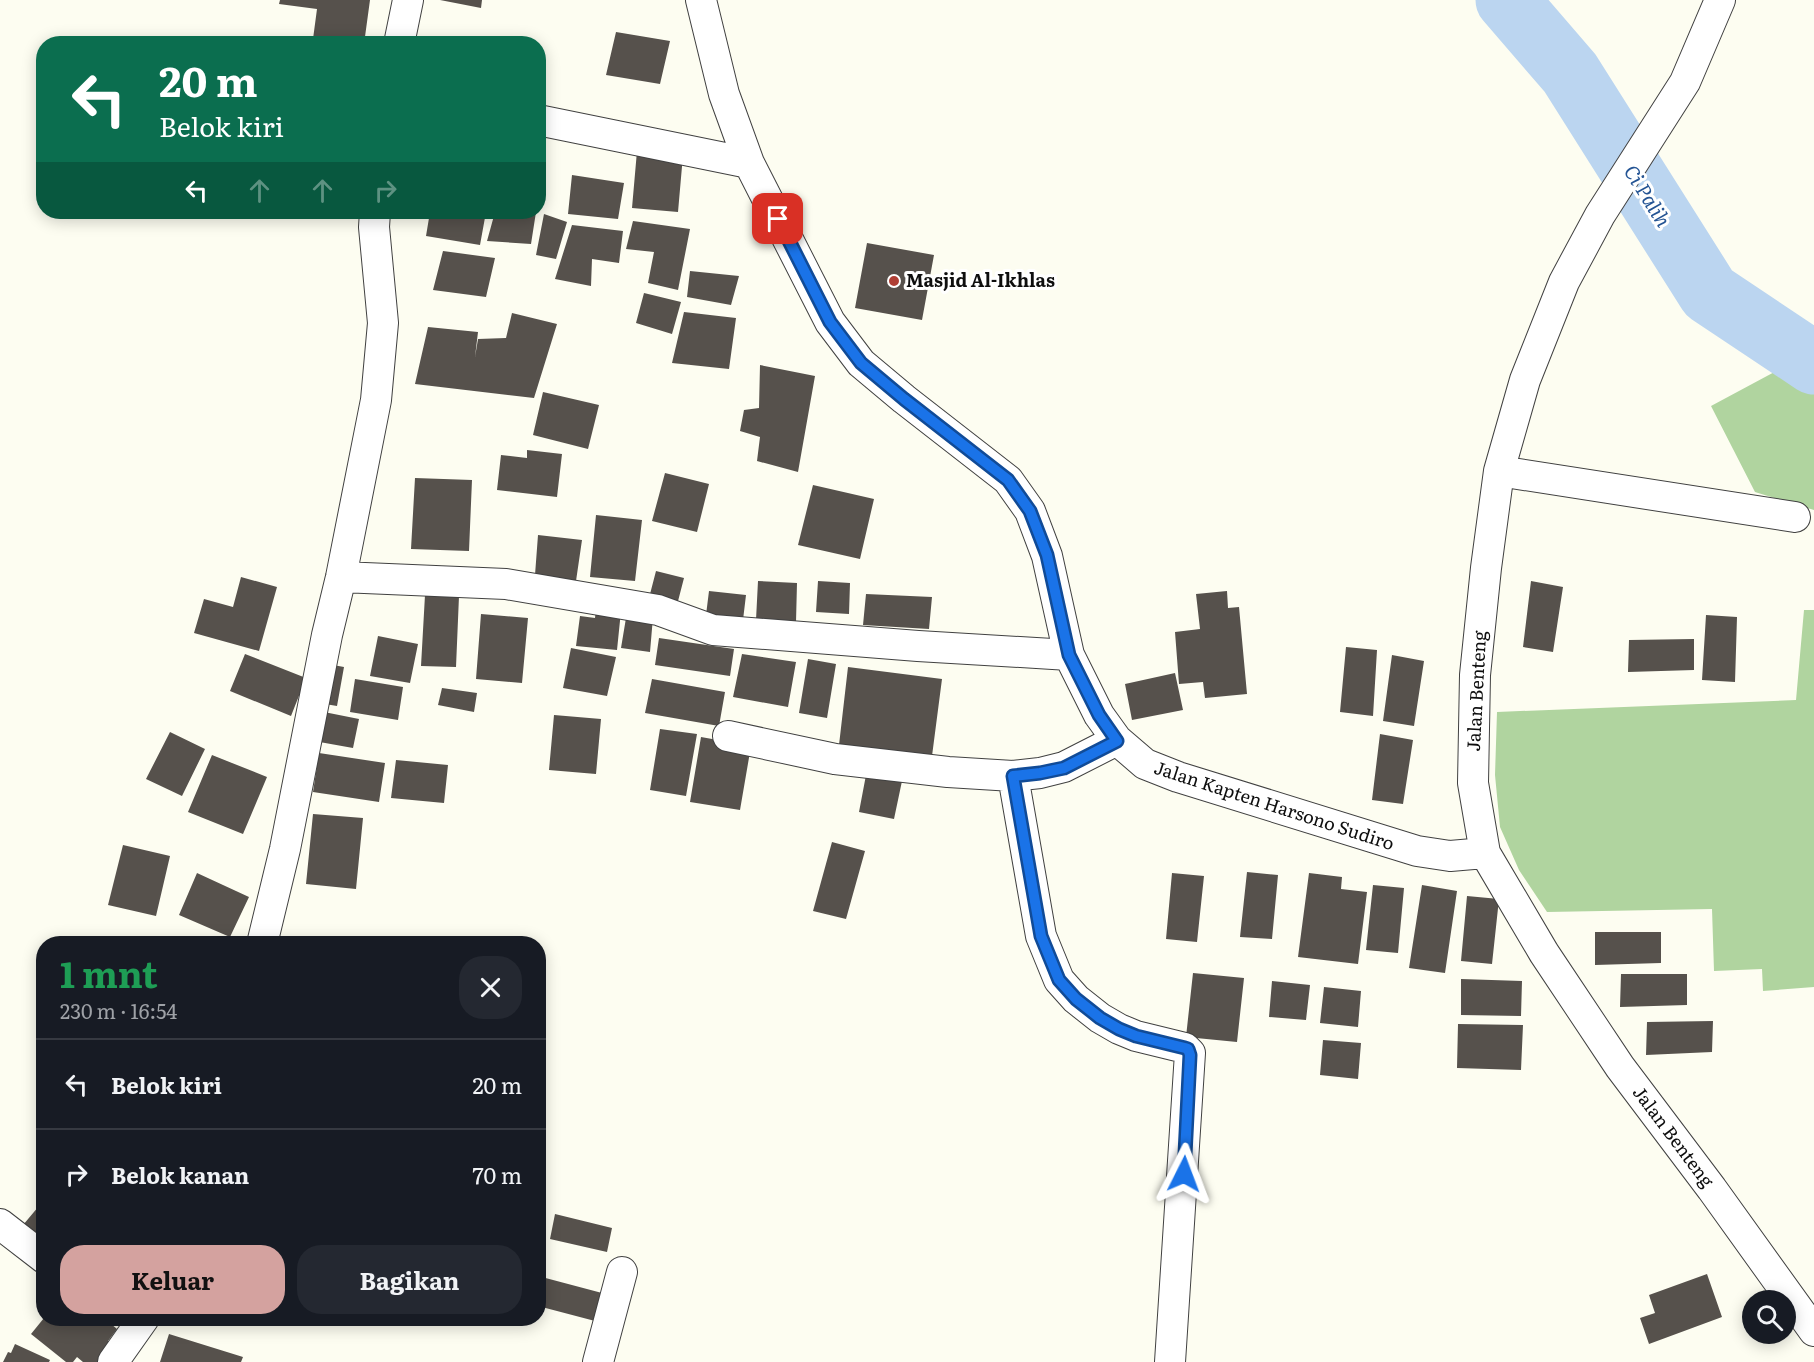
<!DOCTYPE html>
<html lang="id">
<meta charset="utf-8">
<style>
:root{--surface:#171b24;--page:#242831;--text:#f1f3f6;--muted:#9ea1a6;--line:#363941;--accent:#d4a29f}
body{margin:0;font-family:Literata,serif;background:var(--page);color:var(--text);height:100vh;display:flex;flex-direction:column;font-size:22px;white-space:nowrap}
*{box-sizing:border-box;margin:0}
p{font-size:20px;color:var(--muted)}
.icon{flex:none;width:33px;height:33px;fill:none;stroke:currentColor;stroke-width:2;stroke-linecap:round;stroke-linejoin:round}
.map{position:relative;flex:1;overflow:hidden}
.panel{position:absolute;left:36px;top:936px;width:510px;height:390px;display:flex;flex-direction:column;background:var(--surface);border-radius:24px;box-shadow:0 3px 15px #0003}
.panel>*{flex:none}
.guide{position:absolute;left:36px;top:36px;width:510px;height:183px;border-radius:24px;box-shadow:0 3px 15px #0003;background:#0b6e4f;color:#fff;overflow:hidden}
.fabs{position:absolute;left:1742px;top:1290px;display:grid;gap:12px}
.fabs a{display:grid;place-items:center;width:54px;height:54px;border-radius:50%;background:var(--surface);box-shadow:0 3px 15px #0003;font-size:30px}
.pin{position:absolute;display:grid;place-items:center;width:51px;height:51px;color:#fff;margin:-26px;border-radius:12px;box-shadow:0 3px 9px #0006}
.me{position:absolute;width:66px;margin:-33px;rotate:3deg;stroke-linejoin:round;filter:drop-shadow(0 0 4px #0008)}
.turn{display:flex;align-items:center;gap:21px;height:126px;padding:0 24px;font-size:27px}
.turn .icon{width:78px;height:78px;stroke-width:2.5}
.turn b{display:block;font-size:42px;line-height:51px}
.lanes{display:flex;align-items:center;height:57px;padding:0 24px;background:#0003;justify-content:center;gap:30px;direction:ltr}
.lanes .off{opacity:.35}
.round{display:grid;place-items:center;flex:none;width:63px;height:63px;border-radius:24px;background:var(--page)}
.head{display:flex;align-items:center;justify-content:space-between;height:102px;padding:0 24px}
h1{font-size:36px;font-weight:700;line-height:45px;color:#1e9e55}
.cta{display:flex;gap:12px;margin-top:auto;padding:12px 24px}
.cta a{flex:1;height:69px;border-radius:24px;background:var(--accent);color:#111;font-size:24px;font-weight:700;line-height:69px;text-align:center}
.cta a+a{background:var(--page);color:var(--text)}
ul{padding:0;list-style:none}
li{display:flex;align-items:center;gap:18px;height:90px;padding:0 24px;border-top:2px solid var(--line)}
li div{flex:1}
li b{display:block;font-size:22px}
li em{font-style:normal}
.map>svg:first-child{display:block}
.forest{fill:#b0d49f}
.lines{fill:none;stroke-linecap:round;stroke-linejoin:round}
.river{stroke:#bbd5f0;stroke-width:63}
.building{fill:#56514c}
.street-casing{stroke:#414141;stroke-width:32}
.street{stroke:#fff;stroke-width:30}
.route-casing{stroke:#114b97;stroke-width:15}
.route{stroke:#1a73e8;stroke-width:10}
.poi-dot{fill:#b03f35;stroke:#fff;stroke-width:2}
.labels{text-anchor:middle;stroke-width:6;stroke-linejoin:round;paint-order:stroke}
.poi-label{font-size:18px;font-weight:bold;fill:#0e0e0e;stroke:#fff;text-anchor:start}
.street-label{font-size:18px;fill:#0e0e0e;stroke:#fff}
.water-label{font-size:20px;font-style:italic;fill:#245494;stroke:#fff}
</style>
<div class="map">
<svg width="1814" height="1362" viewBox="0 0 1814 1362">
<rect width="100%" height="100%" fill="#fdfdf1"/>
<path class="forest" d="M1780,369l34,8v133l-59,-18 -44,-86z
M1804,610h10v377l-51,4 -1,-22 -48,2 -2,-62 -165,3 -28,-42 -19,-43 -5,-52 2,-63 299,-12z"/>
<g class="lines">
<path class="river" d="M1507,0l63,73 139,220 105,70"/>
</g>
<path class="building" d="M280,0h90l-6,44h-20l-31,-5 4,-30 -38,-5z
M440,0h42l-1,8z
M616,32l54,9 -10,43 -54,-9z
M93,37h49v7h-49z
M637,151l46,4 -5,57 -46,-4z
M572,175l52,8 -6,36 -50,-5z
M430,212h56l-6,33 -54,-9z
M495,212h41l-5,32 -44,-3z
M544,214l23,8 -11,37 -20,-4z
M633,221l57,8 -12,61 -30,-7 6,-31 -28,-3z
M572,225l51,6 -4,32 -27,-4 -1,27 -36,-7z
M867,243l67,12 -12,65 -67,-12z
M443,251l52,7 -9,39 -53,-7z
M690,271l49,5 -8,29 -44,-8z
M644,293l37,9 -9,32 -36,-11z
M684,312l52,6 -7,51 -57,-6z
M512,313l45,11 -23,74 -119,-14 13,-57 50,5 -3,25 3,-18 28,-1z
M760,365l55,11 -17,96 -41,-11 3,-24 -20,-6 4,-21 15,-2z
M543,392l56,13 -11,44 -55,-14z
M527,450l35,4 -5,43 -60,-7 4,-35 26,3z
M665,473l44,11 -12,48 -45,-11z
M415,478l57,2 -3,71 -58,-2z
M813,485l61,14 -14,60 -62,-14z
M596,515l46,5 -7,61 -45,-4z
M538,535l44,5 -6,41 -41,-6z
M656,571l28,7 -7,27 -28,-7z
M241,577l36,10 -18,64 -65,-18 10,-34 29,8z
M758,581l39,2 -1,39 -40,-2z
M818,581l32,2 -1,31 -33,-2z
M1531,581l32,6 -10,65 -30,-5z
M709,591l37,4 -3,25 -37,-5z
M1227,591l1,17 11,-1 8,87 -42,4 -2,-16 -24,2 -4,-52 25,-3 -4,-35z
M866,594l66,3 -3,32 -66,-4z
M425,595l34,1 -3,71 -35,-1z
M596,608l25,3 -4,39 -41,-4 4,-30 15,2z
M627,612l26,5 -3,35 -29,-4z
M481,614l47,4 -6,65 -46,-4z
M1706,615l31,2 -2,65 -33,-2z
M378,636l40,8 -8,39 -40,-7z
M659,638l75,11 -4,27 -75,-11z
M1694,639v31l-66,2 1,-32z
M1346,647l31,3 -4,66 -33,-4z
M571,648l45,9 -9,39 -44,-8z
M245,654l61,24 -15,38 -61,-25z
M742,654l54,8 -8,45 -55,-10z
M1392,655l32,6 -10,65 -31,-5z
M808,659l28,5 -9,54 -28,-5z
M333,665l11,2 -7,39 -12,-2z
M848,667l94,12 -10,77 -93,-11z
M1175,673l8,37 -51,10 -7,-36z
M355,679l48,8 -5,33 -48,-8z
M652,679l73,13 -6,34 -74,-13z
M442,688l35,5 -3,19 -36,-7z
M319,711l40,8 -6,29 -39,-7z
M554,715l47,4 -5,55 -47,-4z
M660,729l37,5 -11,62 -36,-6z
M170,732l35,17 -23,47 -36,-17z
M1380,734l33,6 -10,64 -31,-4z
M701,737l50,9 -11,64 -50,-8z
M319,753l66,10 -6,39 -66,-10z
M212,755l55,22 -24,57 -55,-22z
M396,760l52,5 -4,38 -53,-5z
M866,775l36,6 -8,38 -35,-7z
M313,814l50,4 -7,71 -50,-5z
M832,842l33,9 -19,68 -33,-8z
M123,845l47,11 -14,60 -48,-11z
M1247,872l31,3 -6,64 -32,-2z
M197,873l52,24 -19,40 -51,-22z
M1172,873l32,3 -7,66 -31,-3z
M1309,873l33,4 -1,12 26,3 -9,72 -60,-7z
M1373,885l31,3 -6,65 -32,-3z
M1422,885l35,6 -12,82 -36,-5z
M1467,896l32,3 -7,65 -31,-3z
M1595,932h66v31l-66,2z
M1193,973l51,5 -7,64 -51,-5z
M1621,974h66v31l-67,2z
M1461,979l61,2 -1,35 -60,-1z
M1272,981l38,4 -4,35 -37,-3z
M1324,987l37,4 -3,36 -38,-4z
M1713,1021l-1,31 -66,3 1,-33z
M1458,1024l65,1 -2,45 -64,-2z
M1323,1040l38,3 -3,36 -38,-4z
M44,1200v51l-26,-20z
M555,1214l57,14 -5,24 -57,-13z
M1707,1274l15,43 -73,27 -9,-26 15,-5 -6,-18z
M538,1276l64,17 -7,28 -57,-15z
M44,1318h60l13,11 -9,12 5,4 -14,17h-16l-6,-5 -4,5h-7l-35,-28z
M169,1334l74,23 -2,5h-81z
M15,1344l35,16 -1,2h-46l5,-10 3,1z"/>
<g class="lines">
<g class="street-casing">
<path id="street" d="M701,0l23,94 25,69 81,159 31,41 43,36 104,81 22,31 17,45 22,99 30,60 18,25 28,24 33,13 239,74 33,5 35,-3
M1720,0l-35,82 -85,133 -36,67 -39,98 -26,91 -13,97 -11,107 -2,108 12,70 59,100 76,114 92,122 102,142
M399,44l9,-44
M538,120l211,43
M1499,471l296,46
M341,577l165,7 152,26 55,20 205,16 151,9
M728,736l107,23 113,13 65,4 27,-3 24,-6 53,-27
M1013,776l28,160 18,44 17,19 24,19 19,11 17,7 49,12 5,5 -20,309
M262,944l23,-95 42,-214 14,-58 35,-177 7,-77 -9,-96 1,-15
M0,1224l44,34
M113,1362l31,-44
M598,1362l24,-90"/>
</g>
<use href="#street" class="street"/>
</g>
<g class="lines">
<g class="route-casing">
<path id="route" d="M778,219l52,103 31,41 43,36 104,81 22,31 17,44 22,100 30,60 18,26 -53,27 -24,5 -27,3 28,160 18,44 17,19 24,19 19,11 17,7 49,12 3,1 2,6 -6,119"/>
</g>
<use href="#route" class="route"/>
</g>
<circle class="poi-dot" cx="894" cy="281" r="6"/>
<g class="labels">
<g class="poi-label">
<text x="906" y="287">Masjid Al-Ikhlas</text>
</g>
<g class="street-label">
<text transform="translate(1477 691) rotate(-87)" y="6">Jalan Benteng</text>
<text transform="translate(1274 806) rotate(18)" y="6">Jalan Kapten Harsono Sudiro</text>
<text transform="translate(1673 1137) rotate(53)" y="6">Jalan Benteng</text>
</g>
<g class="water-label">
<text transform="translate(1647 196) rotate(58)" y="7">Ci Palih</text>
</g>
</g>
</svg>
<div class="fabs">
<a><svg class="icon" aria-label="search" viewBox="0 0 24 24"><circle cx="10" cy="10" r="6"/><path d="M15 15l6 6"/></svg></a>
</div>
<div class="pin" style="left:778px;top:219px;background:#d93025"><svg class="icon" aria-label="arrive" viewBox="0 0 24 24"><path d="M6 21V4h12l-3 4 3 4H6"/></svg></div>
<svg class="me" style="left:1184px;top:1174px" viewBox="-20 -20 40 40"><path d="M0-17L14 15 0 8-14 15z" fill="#1a73e8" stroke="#fff" stroke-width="4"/></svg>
<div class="guide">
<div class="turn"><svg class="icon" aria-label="left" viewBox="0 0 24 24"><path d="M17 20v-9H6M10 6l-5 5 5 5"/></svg><div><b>20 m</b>Belok kiri</div></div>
<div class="lanes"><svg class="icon" aria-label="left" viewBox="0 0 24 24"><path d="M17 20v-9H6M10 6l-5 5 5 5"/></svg><svg class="icon off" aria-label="ahead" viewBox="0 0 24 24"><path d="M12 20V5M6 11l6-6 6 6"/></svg><svg class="icon off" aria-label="ahead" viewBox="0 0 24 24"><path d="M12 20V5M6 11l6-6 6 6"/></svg><svg class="icon off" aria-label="right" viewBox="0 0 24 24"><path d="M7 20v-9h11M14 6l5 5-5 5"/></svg></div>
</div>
<section class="panel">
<div class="head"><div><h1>1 mnt</h1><p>230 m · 16:54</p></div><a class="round"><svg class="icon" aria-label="close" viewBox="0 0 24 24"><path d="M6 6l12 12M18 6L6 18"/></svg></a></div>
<ul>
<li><svg class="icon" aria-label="left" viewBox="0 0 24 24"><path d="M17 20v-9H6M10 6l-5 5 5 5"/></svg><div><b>Belok kiri</b></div><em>20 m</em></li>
<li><svg class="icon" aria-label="right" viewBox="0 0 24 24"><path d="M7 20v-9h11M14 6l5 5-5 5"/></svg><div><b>Belok kanan</b></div><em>70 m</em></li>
</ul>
<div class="cta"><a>Keluar</a><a>Bagikan</a></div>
</section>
</div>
